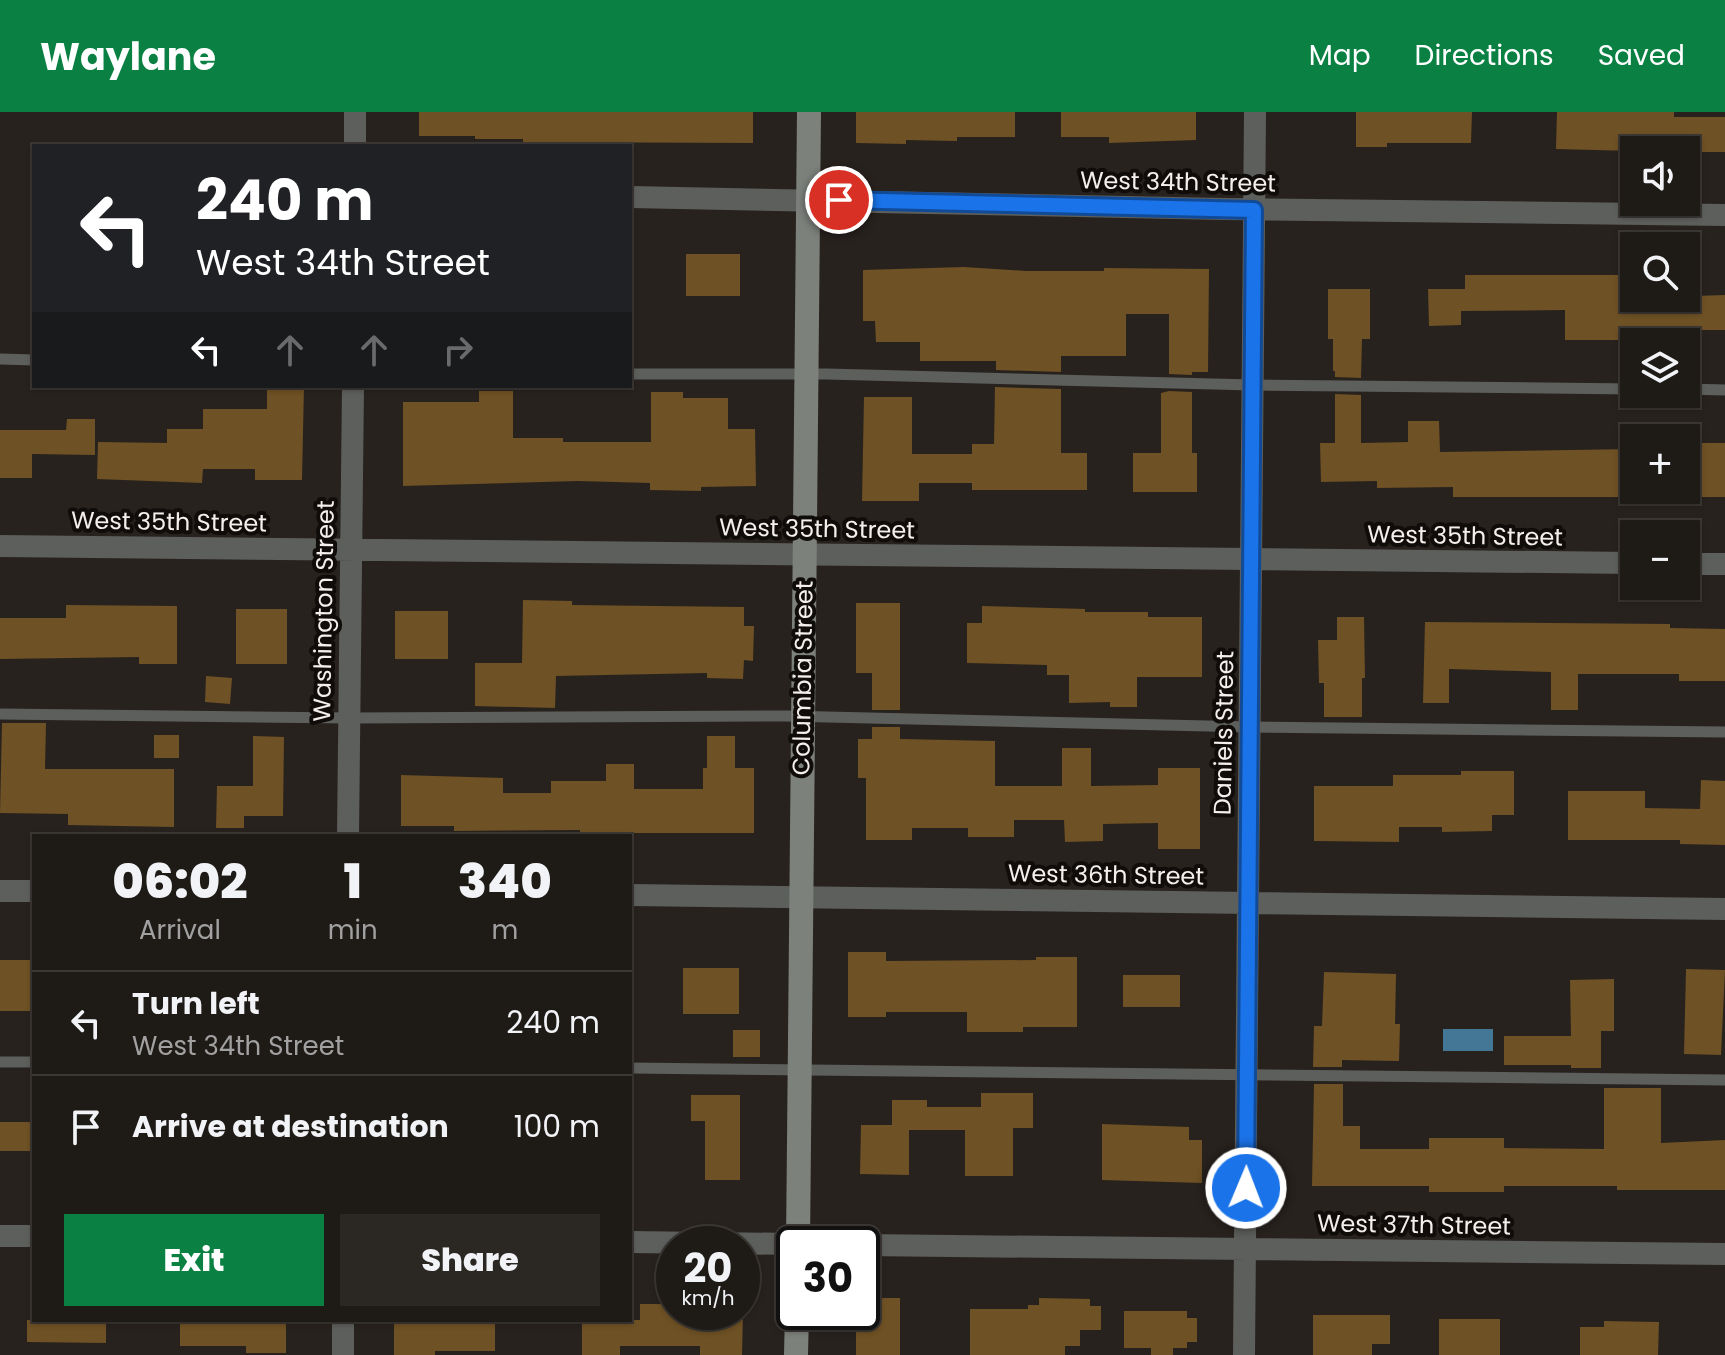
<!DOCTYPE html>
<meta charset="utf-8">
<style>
:root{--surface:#1e1a16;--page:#2b2723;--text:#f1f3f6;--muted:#a1a1a1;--line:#3c3835;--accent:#0b8043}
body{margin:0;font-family:Poppins,sans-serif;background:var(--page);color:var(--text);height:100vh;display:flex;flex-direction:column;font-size:30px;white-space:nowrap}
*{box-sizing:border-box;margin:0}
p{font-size:26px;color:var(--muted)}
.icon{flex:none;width:44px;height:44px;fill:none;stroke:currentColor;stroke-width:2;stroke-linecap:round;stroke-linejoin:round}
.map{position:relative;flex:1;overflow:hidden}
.panel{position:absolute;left:32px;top:722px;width:600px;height:488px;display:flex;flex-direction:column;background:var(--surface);border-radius:0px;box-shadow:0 2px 6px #0004,0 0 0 2px var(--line)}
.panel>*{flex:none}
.banner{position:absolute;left:32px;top:32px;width:600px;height:244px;border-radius:0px;box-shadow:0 2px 6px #0004,0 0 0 2px var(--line);background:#202124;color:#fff;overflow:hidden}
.tools{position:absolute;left:1620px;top:24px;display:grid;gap:16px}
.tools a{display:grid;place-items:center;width:80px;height:80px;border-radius:0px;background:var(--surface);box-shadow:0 2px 6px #0004,0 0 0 2px var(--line);font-size:40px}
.speed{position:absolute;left:656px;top:1114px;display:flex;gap:16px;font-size:40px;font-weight:700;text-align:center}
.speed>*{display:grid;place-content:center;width:104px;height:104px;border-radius:50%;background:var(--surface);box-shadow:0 2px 6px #0004,0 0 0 2px var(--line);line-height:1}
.speed small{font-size:20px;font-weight:400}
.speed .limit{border:4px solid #111;border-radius:12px;background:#fff;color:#111}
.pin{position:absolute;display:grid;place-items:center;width:68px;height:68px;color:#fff;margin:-34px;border:4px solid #fff;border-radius:50%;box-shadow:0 2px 8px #0007}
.me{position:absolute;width:88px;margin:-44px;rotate:1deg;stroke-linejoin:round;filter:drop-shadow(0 0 6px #0008)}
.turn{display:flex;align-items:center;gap:28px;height:168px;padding:0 32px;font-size:36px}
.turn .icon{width:104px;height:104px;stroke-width:2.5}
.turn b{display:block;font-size:56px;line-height:68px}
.lanes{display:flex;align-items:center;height:76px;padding:0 32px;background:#0003;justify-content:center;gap:40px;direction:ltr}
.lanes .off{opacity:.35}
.eta{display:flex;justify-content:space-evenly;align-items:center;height:136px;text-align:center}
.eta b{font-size:48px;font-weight:800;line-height:56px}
.button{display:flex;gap:16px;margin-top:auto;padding:16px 32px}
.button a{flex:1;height:92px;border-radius:0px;background:var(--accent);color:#fff;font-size:32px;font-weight:800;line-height:92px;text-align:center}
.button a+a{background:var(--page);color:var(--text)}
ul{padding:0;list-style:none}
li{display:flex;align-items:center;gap:24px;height:104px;padding:0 32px;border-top:2px solid var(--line)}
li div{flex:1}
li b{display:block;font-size:30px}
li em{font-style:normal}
header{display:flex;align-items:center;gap:48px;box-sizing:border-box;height:112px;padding:0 40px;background:var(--accent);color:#fff}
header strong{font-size:38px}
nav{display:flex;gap:44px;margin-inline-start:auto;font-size:28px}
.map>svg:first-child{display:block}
.water{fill:#437795}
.building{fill:#6e5124}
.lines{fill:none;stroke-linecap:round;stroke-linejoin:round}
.lane{stroke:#5d5f5c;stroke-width:11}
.street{stroke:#5d5f5c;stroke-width:22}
.secondary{stroke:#7d817c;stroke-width:24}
.route-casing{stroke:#114b97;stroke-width:20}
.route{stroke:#1a73e8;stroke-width:14}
.labels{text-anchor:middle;stroke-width:8;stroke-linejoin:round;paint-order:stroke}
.street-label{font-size:24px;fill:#f4efed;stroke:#0f0c0a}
</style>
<header>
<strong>Waylane</strong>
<nav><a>Map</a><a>Directions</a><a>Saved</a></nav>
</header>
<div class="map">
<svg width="1725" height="1243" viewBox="0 0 1725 1243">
<rect width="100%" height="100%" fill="#28221e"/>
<path class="water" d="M1443,917h50v22h-50z"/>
<path class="building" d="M419,0h334v31l-230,-1v-3h-48v-3h-56z
M856,0h159v25h-58v4l-51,-1v4l-50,-1z
M1061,0h135v28l-87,3v-6h-48z
M1356,0h116l-1,31h-84v4h-31z
M1557,0h117v5h51v35h-30v-14l-58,-1v13l-3,1 -78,-2z
M686,142h54v42h-54z
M964,155l62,4h78v-3l105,1 -1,103h-16v3l-23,-1v-60h-43v42h-65v16l-65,-2v-9h-76v-19h-44l-1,-21h-12v-51z
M1465,163h169v23l91,-3v35h-57v10h-103v-30l-104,1v14l-32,1 -1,-37h37z
M1328,177h42v50h-8l-1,39 -26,-1v-6h-2v-32h-5z
M267,274h37l-2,94h-47v-11h-52l-1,14 -105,-4 1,-37 69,1v-14h36v-20h64z
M995,275l66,2v64h26v37h-115v-7h-53v18h-57l2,-104h48v57h60v-10h22z
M479,279h34v47h50v4h88v-50h32v6h45v31h27l1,57 -55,1v4l-51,-1v-7l-72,-2 -175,5v-84h76z
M1169,279l23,1v61h5v39h-64v-39h28v-60z
M1335,282l26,1v48l47,-1v-21h31l1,31 194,-3v48h-181v-10l-76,1v-7l-56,1 -1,-39h15z
M67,307h28v36l-63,-1v24h-32v-48h66z
M1686,331h39v54h-39z
M523,488l49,1v4l172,2v19h10l-1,35 -9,-1 -1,19 -36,-1v-5l-151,3 -1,32 -80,-2v-43h47z
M856,491h44v107h-28v-37h-16z
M66,493l111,1v58h-38v-7l-139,2v-41h66z
M982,494l103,3v3h63v5h54v60h-65v30h-27v-5l-41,1v-28h-22v-10l-80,-2v-40h15z
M236,497h51v55h-51z
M395,499h53v48h-53z
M1337,505h27l1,61h-3v39h-38v-34h-5l-1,-43h19z
M1425,510l245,2v4l55,1v52h-46v-7h-101v36h-27v-38l-102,-3v34h-26z
M206,564l26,2 -2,26 -25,-2z
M2,611h44l-1,46h129v58l-106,-2v-11l-68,-1z
M872,615h28v12l95,2v45h67v-38h29v38l67,-1v-17h42v81h-42v-26l-55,1v17l-38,1 -1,-22h-50v17h-46v-9h-56v12h-46v-62h-8v-39h14z
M154,623h25v23h-25z
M253,624l31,1 -1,79h-39v12h-28l1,-42h36z
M707,624h28v32h19v65h-133v3h-41v-6l-126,1v-5h-53v-51l102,3v15h48v-12h55v-17h28v25h69v-21h4z
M1461,659h53v44h-22v16l-50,1v-5h-43v15l-85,-1v-55h79v-11h68z
M1701,668l24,1v64l-45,-1v-4h-112v-49h77v17l55,1z
M848,840h38v9l150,-1v-3h41v70h-54v5h-56v-20h-81v5h-38z
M0,848h34v51h-34z
M683,856h56v46h-56z
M1686,857l39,1 -4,85 -37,-1z
M1324,860l72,2 -1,50h5l-1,37 -57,-1v7h-29l1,-41h8z
M1123,863h57v32h-57z
M1614,867v52h-13v37h-30v-3h-67v-29h67l-1,-56z
M733,918h27v27h-27z
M1314,972h29v42h17v23h69v-11h75v10l100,1v-61h57v55l64,-3v50h-108v-4h-113v6h-75v-6h-117z
M981,981h52v35h-20v48h-48v-46h-56v45l-49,-1 1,-49h31v-25h35v7h54z
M691,983h49v85h-35v-59h-14z
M0,1010h34v29h-34z
M1102,1012l87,3v13h13v43l-100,-3z
M862,1186h38v57h-44v-43h6z
M1039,1186l51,1v7h11v24h-21v16h-15v9h-95v-46h58v-4h11z
M640,1192h34v8h69l-1,43h-42v-9h-80v9h-38v-35h58z
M1124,1199h63v7h10v24h-10v6h-14v7h-22v-7h-27z
M1313,1203h77v29h-18v11h-59z
M1439,1207h61v36h-61z
M27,1208h79v23l-79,-1z
M180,1208h106v33h-40v-7h-66z
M394,1208h101v31h-60v4h-41z
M1604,1209l55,1 -1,33h-78v-28h24z"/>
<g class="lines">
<path class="lane" d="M0,247l34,1
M630,262h197l426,11 381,4
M1686,277l39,1
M0,602l349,4 436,-2 465,11 475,5
M0,950h34
M630,956l1095,12"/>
<path class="street" d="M355,34v-34
M630,85l594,12 501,6
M0,434l1634,17
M1686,452h39
M348,724l5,-450
M0,779h34
M630,783l1095,14
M0,1124h34
M630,1130l164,2
M862,1133l863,9
M343,1243v-35
M1244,1243l11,-1243"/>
<path class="secondary" d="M798,1132l11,-1132
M796,1243l1,-43"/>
</g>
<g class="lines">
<g class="route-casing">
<path id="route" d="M839,88l415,10 -8,978"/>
</g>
<use href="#route" class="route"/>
</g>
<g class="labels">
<g class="street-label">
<text transform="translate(1178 70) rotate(1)" y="8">West 34th Street</text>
<text transform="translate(169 410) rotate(1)" y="8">West 35th Street</text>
<text transform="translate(817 417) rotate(1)" y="8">West 35th Street</text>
<text transform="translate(1465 424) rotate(1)" y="8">West 35th Street</text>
<text transform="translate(324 499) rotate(-89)" y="8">Washington Street</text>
<text transform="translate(803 566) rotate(-89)" y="8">Columbia Street</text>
<text transform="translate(1224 621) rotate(-89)" y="8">Daniels Street</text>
<text transform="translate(1106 763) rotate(1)" y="8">West 36th Street</text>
<text transform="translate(1414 1113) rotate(1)" y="8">West 37th Street</text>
</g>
</g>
</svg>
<div class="tools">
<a><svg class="icon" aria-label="sound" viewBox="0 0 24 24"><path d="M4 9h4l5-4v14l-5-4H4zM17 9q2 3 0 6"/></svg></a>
<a><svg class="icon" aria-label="search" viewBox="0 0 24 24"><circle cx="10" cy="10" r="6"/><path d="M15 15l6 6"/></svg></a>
<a><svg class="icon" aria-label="layers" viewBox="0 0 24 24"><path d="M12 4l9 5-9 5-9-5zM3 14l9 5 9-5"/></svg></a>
<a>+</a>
<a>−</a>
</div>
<div class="speed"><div>20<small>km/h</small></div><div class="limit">30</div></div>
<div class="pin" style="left:839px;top:88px;background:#d93025"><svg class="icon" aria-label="arrive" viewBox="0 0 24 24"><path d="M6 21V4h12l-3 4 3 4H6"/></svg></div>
<svg class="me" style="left:1246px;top:1076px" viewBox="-20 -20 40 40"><circle r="17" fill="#1a73e8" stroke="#fff" stroke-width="3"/><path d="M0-11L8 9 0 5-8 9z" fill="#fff"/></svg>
<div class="banner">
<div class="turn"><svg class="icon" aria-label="left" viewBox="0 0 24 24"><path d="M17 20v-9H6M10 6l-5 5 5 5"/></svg><div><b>240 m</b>West 34th Street</div></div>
<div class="lanes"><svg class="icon" aria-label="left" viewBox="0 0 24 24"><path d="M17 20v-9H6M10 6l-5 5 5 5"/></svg><svg class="icon off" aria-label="ahead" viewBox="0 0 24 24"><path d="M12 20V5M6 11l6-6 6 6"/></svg><svg class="icon off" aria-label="ahead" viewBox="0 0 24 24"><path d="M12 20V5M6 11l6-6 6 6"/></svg><svg class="icon off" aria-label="right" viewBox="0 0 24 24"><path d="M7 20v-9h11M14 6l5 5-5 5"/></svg></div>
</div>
<section class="panel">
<div class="eta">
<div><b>06:02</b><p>Arrival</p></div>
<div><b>1</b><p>min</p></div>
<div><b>340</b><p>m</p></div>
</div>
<ul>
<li><svg class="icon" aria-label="left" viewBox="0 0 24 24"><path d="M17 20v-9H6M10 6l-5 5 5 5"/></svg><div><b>Turn left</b><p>West 34th Street</p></div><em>240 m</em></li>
<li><svg class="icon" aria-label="arrive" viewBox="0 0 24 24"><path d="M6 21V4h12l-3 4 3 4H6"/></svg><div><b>Arrive at destination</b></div><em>100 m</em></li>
</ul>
<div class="button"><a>Exit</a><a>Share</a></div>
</section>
</div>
